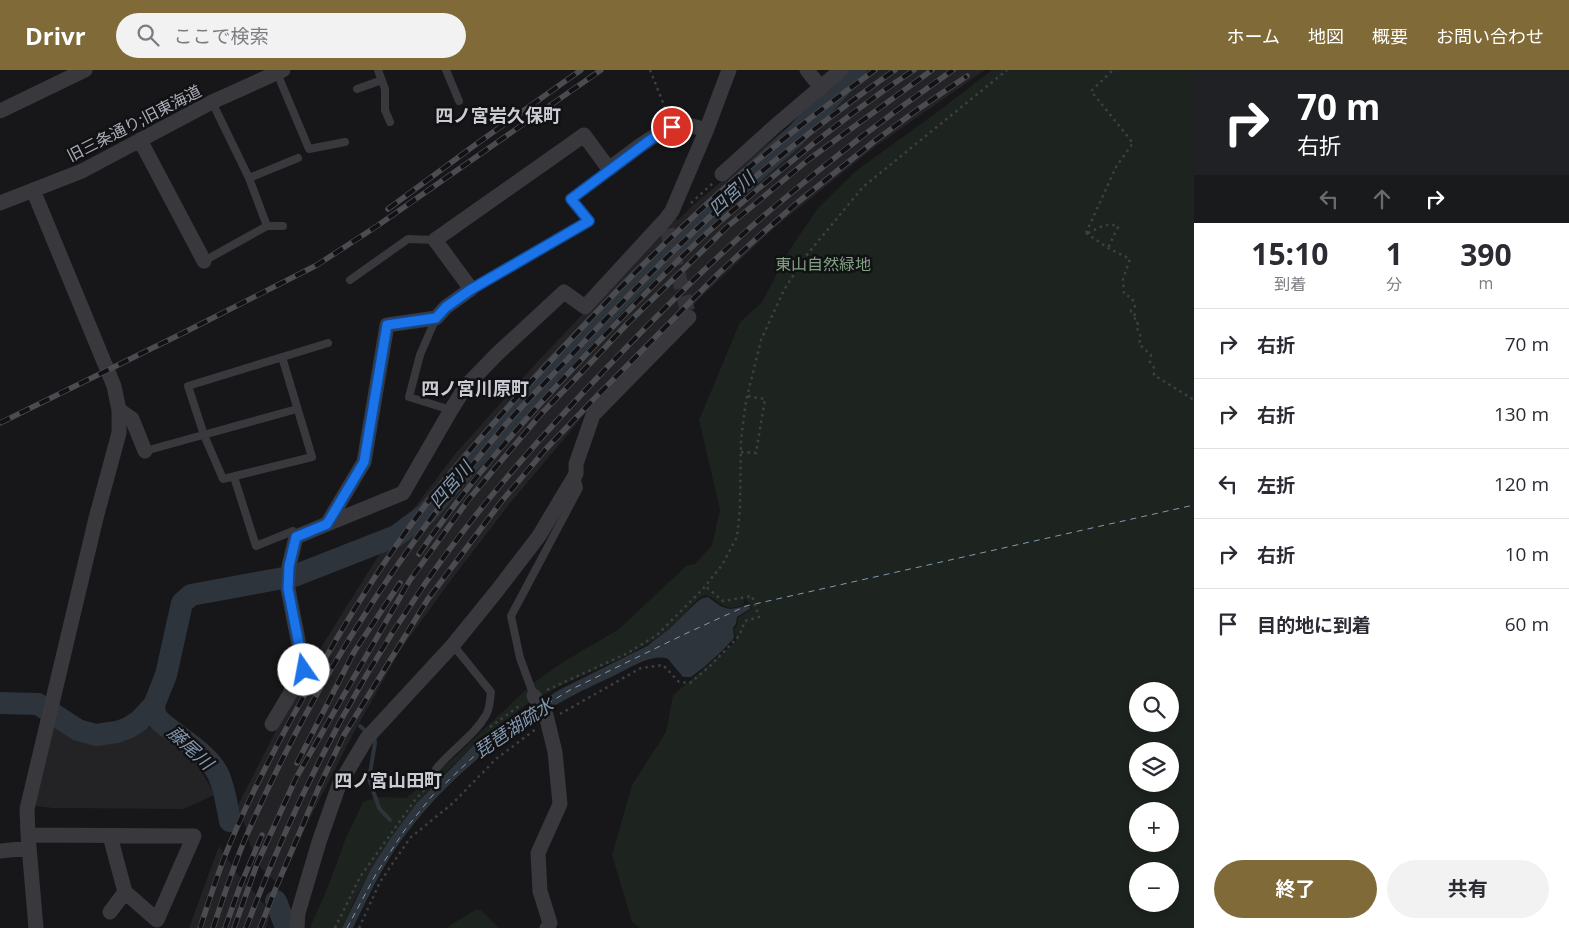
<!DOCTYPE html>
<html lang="ja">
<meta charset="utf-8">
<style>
:root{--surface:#fff;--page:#f2f2f3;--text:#2b2b33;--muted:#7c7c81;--line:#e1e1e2;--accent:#806a38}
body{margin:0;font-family:"Open Sans","Noto Sans JP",sans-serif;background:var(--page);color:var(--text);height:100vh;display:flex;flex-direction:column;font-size:19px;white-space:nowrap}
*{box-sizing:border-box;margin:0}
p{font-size:16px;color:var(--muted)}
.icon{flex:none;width:28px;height:28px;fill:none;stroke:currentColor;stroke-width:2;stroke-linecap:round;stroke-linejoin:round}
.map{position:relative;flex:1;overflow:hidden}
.sheet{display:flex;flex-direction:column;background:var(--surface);width:375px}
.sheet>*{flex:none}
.guide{background:#202124;color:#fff;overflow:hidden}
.buttons{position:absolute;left:1129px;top:612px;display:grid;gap:10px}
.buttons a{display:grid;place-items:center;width:50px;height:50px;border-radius:50%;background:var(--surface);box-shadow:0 2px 8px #0003;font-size:25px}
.pin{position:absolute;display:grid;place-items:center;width:42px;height:42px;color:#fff;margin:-21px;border:2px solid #fff;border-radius:50%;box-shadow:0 1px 5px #0007}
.me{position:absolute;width:55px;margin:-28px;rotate:348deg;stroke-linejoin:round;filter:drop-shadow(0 0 4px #0008)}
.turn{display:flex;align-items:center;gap:18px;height:105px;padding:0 20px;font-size:22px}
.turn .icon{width:65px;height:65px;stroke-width:2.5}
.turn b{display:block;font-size:35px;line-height:42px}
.lanes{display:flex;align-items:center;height:48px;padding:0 20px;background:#0003;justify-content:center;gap:25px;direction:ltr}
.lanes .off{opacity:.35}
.eta{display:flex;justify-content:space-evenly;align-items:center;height:85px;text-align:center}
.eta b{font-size:30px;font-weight:700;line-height:35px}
.primary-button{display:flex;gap:10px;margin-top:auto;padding:10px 20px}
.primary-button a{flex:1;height:58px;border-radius:30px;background:var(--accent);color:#fff;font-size:20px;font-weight:700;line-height:58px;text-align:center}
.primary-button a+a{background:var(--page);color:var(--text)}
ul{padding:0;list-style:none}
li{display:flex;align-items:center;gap:15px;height:70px;padding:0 20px;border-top:1px solid var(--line)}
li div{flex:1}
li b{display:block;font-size:19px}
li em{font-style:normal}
header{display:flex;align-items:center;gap:30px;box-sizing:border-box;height:70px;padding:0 25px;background:var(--accent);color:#fff}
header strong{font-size:24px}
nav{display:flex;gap:28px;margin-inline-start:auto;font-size:18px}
.search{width:350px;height:45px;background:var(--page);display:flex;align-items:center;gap:12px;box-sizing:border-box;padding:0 18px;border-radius:28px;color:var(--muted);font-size:19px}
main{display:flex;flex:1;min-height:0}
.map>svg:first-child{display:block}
.built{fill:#232325}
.green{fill:#1d231e;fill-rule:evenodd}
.water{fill:#2d343c}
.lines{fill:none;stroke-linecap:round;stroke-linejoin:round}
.stream{stroke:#2d343c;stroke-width:4}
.river{stroke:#2d343c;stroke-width:22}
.ferry{stroke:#8299b1;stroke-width:1;stroke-dasharray:6 5;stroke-linecap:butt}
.minor-tunnel{stroke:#343438;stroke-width:15;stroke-dasharray:15 8;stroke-linecap:butt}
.path{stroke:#3e3f44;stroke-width:2.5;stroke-dasharray:2.5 4;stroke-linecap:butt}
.service{stroke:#38383d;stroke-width:8}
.minor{stroke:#38383d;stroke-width:15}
.rail-casing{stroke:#4b4c52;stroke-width:5.5}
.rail{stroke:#121113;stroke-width:4;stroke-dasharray:11;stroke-linecap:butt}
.route-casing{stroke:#114b97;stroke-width:12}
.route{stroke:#1a73e8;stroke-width:9}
.labels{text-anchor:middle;stroke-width:5;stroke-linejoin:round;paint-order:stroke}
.street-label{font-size:16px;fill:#a9adb8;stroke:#121113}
.park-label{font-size:16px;fill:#81a285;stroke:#121113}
.neighbourhood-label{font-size:18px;font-weight:bold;fill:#caccd4;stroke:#121113}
.water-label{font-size:18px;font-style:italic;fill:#8299b1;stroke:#121113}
</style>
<header>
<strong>Drivr</strong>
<div class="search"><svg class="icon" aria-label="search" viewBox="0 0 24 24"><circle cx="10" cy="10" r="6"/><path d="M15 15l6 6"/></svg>ここで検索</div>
<nav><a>ホーム</a><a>地図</a><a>概要</a><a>お問い合わせ</a></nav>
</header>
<main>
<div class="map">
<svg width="1194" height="858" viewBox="0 0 1194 858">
<rect width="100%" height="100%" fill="#171618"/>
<path class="built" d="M865,0h120l-109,76 -101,81 -98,93 -87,88 -79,94 -60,78 -50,69 -49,87 -45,88 -27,62 -19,-18 -11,-23 -6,-23 -9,-11 73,-143 69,-110 21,-29 58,-76 83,-93 136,-143 3,3 15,-15 90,-74z
M54,654l29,17 13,1 28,-4 28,-12 7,7 37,30 13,21 5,11 -30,14 -131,-1 -19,-2z
M219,776l18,27 34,39 -5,16h-77z"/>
<path class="green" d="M992,0h202v858h-554l-8,-6 -20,-67 20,-70 34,-53 7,-37 63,-54 -2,-12 3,-4 1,-7 14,-10 -7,-10 -2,7c-21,8 -20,-3 -37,-10 -9,2 -15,13 -22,20 -12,11 -24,22 -38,30 -37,21 -76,34 -112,55 -12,7 -23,17 -34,25 -72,55 -122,120 -158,203h-32l19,-44 16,-44 18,-38 15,-5 28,1 28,-22 98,-92 28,-20 59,-35 67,-63 9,-2 17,-19 8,-35 -21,-90 41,-98 22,-20 28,-53 28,-41 39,-38 75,-54zM1138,621h32v33h-32zM1138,681h32v33h-32zM1138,741h32v33h-32zM1138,801h32v33h-32z
M475,840h6l18,18h-53z"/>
<path class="water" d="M708,527c16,12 19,15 38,8l5,3 -14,9 -1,7 -3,4 1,10 -12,13 -19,17 -12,9h-8l-15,-18c-16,-7 -43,12 -59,19 -82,37 -156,90 -209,164 -19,27 -33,57 -47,86h-11l29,-59 19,-30 26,-35 58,-59 85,-55 88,-44 22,-17 29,-28 5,-3z"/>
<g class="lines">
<path class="stream" d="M360,656l7,6
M374,666l1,7 -6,36 10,29 11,12"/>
<path class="river" d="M0,633l38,1 40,26 18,5 21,-3 11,-4 11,-7 15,-16 12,-30 16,-72 9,-8 103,-19 102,-40 30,-22 45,-53 78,-88 85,-89 80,-76 81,-72 61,-66
M154,635l1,9 4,6c18,17 50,33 60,56 6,14 8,30 11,45
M276,831l10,27"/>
<path class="ferry" d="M547,634l23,-14 117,-57 59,-27 448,-101
M347,858l29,-54 28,-43 28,-35 55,-52 48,-33"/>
<path class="minor-tunnel" d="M667,159l22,88"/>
<path class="path" d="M650,0l18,45
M691,133l22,-20
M1086,163l22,15 22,11 -7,20 1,15 8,4 3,8 -4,4v4l6,1 -3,5 4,4 -1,4 4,9 -2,7 12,11 -1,7 4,6v7l40,25
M1086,163l30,-66 17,-24 -42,-52 22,-21
M1088,163l17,-8h11l2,2 -10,21
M741,382l15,1 9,-54 -18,-3
M547,620l79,-36 31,-19 45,-45 20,-25 15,-28 3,-28 1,-70 5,-38 15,-61 23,-50 21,-33 58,-70 144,-117
M560,644l81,-46 22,-3 16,17 11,1 20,-17 29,-30 6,-15 14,-4 -7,-21 -29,5 -18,-15
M490,657l32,-23
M335,858l25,-51 55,-77 15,-16
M359,858l21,-46 30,-44 43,-35 43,-44 40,-30"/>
<path class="service" d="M378,0l7,19v21l5,12
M446,0l13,31
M277,3l32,76 36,-7
M357,19l25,-9
M212,32l37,76 18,48
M249,108l49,-20
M204,191l63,-35h16
M350,210l58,-41 27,1
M471,219l118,-68 -18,-22 38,-30
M436,248l-16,37 -11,42 42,13
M282,287l30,100 -89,22 -19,-44 -16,-49 140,-43
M145,381l152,-42
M234,407l22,69 37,-15 3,6
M534,626l-14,-38 -9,-42 68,-128 -3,-12
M436,707v-8c15,-19 38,-33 50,-54 4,-6 4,-16 5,-23l-38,-47"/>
<path class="minor" d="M807,0l14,18
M0,41l85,-41
M140,70l64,121
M722,104l52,-47 67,-57
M33,120l81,196 5,24v23l-23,85 -69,291 1,26 8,93
M0,133l82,-32 130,-69 71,-32
M119,340l13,9 13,32
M327,454l76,-31 48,-83 15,-24 30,-31 68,-63 21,15 80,-87 7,-9 34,-80 23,-61
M534,626l12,19 9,37 5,52 -22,49 2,38 10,32 -3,5
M272,654l32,-54 -16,-81 1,-23 7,-29 31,-13 37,-62 23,-137 49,-7 10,-11 25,-18 -36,-49 149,-105 25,34c22,-16 53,-46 82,-43 5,0 10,3 15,5
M28,765l166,1 -37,84 -32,-28 -15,-56
M0,781l29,-3
M110,842l15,-20
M297,858l1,-15 21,-71 20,-57 28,-47 86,-93 43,-53 43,-56 37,-62v-10l17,-49 96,-98"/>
<g class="rail-casing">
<path id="rail" d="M388,139l87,-64 106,-75
M0,353l185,-91 132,-67 60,-39 224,-156
M419,484c54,-79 119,-150 186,-219 28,-29 56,-58 85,-86 21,-21 45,-40 68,-60 50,-42 101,-83 156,-119
M297,693l57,-111 46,-69
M200,858c10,-30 19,-60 32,-89 23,-55 52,-108 81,-159 35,-63 74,-125 118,-182 45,-58 94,-110 144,-163 46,-49 93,-96 143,-141 50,-44 103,-85 157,-124
M213,858c10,-30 20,-60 32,-89 66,-152 155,-291 262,-416 23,-26 49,-51 73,-77 59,-62 120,-124 186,-178 42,-35 85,-67 129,-98
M225,858l14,-39 23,-54
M234,858l23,-64 39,-86 114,-198 59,-81 72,-85 40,-41 47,-50 99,-96 81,-67 124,-90
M246,858c45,-119 102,-232 174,-337 52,-77 113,-146 177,-213 56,-59 114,-118 176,-170 58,-49 118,-95 180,-138
M260,858l15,-38 44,-103 25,-52 84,-136 73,-97 44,-52 49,-51 125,-126 39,-36 40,-35 78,-62 41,-30 50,-34"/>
</g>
<use href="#rail" class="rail"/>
</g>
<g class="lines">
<g class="route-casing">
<path id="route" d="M304,600l-16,-81 1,-23 7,-29 31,-13 37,-62 23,-137 49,-7 10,-11 24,-17 119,-69 -18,-22 87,-65 14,-7"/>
</g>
<use href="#route" class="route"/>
</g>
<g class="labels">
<g class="street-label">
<text transform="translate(134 53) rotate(-27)" y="6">旧三条通り;旧東海道</text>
</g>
<g class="park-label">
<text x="823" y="200">東山自然緑地</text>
</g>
<g class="neighbourhood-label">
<text x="498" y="52">四ノ宮岩久保町</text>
<text x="475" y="325">四ノ宮川原町</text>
<text x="388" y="717">四ノ宮山田町</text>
</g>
<g class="water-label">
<text transform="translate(732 124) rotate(-43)" y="6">四宮川</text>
<text transform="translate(451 415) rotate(-49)" y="6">四宮川</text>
<text transform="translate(514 658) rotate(-34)" y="6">琵琶湖疏水</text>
<text transform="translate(190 678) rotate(43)" y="6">藤尾川</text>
</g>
</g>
</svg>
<div class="buttons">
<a><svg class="icon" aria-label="search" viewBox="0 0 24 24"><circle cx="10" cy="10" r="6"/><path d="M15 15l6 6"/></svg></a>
<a><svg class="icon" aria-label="layers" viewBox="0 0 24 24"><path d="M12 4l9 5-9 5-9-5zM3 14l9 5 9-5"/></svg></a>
<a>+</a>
<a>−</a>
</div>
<div class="pin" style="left:672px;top:57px;background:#d93025"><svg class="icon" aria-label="arrive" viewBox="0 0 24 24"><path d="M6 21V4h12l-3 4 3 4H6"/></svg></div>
<svg class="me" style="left:304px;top:600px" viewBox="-20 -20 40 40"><circle r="19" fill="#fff"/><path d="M0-13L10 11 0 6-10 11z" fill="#1a73e8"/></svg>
</div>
<section class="sheet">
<div class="guide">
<div class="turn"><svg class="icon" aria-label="right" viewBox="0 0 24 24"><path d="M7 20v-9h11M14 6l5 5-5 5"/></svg><div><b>70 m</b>右折</div></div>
<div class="lanes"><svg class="icon off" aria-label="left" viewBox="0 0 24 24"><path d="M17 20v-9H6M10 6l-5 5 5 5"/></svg><svg class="icon off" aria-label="ahead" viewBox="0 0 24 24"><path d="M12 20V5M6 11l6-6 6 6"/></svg><svg class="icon" aria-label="right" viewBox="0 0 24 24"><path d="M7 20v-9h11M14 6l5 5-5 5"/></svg></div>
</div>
<div class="eta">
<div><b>15:10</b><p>到着</p></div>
<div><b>1</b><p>分</p></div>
<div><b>390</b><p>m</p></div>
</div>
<ul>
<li><svg class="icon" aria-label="right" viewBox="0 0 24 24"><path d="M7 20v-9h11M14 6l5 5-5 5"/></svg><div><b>右折</b></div><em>70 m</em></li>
<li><svg class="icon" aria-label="right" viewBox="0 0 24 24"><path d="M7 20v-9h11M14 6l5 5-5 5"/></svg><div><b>右折</b></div><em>130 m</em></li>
<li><svg class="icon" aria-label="left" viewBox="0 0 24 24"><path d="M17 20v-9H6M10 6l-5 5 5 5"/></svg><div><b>左折</b></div><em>120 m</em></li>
<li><svg class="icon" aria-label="right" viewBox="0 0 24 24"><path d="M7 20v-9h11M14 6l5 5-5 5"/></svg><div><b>右折</b></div><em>10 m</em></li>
<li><svg class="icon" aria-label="arrive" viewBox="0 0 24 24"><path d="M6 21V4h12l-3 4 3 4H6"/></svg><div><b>目的地に到着</b></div><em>60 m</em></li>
</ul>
<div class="primary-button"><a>終了</a><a>共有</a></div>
</section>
</main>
